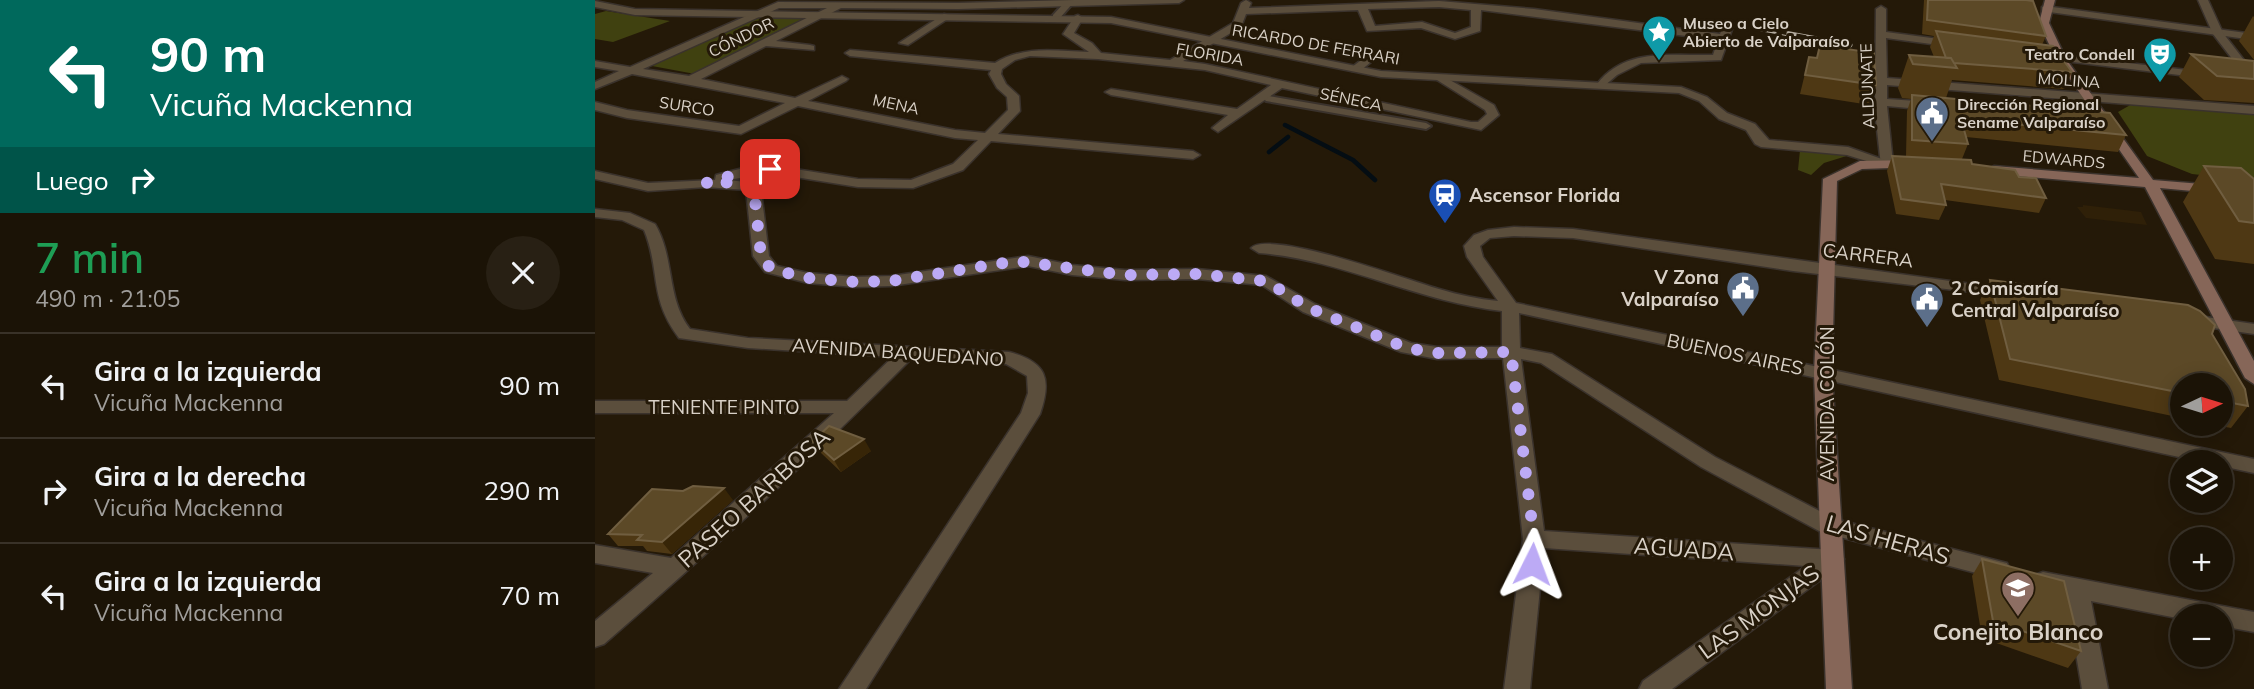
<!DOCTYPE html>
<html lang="es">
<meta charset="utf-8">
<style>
:root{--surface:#1b1306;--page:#282014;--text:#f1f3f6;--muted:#a09e9b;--line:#393228}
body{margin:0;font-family:Mulish,sans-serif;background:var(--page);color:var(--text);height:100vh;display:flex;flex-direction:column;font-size:26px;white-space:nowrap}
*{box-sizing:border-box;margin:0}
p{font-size:23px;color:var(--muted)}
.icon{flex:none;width:38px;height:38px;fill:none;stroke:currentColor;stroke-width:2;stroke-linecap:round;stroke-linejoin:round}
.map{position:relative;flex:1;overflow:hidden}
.drawer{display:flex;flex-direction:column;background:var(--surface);width:595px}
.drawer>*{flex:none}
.guide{background:#00695c;color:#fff;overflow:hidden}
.needle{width:46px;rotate:86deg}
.tools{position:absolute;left:1575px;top:373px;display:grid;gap:14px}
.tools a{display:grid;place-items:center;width:63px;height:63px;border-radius:50%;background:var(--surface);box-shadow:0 4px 18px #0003,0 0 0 2px var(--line);font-size:35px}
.pin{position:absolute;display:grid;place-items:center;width:60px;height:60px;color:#fff;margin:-30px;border-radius:14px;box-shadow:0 4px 10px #0006}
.me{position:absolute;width:77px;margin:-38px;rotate:3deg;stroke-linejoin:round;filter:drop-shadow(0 0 5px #0008)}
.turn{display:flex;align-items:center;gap:24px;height:147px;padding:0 35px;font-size:32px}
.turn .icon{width:91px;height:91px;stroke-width:2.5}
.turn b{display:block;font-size:49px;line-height:60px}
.then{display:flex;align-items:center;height:66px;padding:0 35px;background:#0003;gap:14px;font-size:26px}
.round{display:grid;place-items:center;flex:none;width:74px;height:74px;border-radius:37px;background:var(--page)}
.summary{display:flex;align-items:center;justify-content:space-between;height:119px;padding:0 35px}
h1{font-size:42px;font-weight:600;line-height:52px;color:#1e9e55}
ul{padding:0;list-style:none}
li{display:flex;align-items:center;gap:21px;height:105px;padding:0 35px;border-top:2px solid var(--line)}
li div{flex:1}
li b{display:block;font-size:26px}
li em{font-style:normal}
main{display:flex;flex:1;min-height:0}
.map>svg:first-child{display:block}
.built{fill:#2f2008}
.green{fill:#404110}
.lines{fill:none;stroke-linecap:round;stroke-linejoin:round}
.stream{stroke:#040d13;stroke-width:4.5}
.pedestrian-casing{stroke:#3a322c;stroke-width:4}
.minor-casing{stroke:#3a322c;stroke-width:3}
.tertiary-casing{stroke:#3a322c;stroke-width:3}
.secondary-casing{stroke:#3a322c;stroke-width:3}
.pedestrian{fill:#5b4e3c;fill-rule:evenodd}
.minor{fill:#5b4e3c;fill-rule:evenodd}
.tertiary{fill:#5b4e3c;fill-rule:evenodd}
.secondary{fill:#866658;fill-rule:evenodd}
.rail-casing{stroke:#b3ab9f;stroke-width:5}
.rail{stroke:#241908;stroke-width:3.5;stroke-dasharray:10;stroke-linecap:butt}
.wall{fill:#4e3814}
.shaded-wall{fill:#372507}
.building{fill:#5c4927;stroke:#705e40;stroke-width:2}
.route{stroke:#bcaaf5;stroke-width:12;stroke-dasharray:0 21.6}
.labels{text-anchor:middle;stroke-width:6;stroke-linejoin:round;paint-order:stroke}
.far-poi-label{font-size:16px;font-weight:bold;fill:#d9d1c7;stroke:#241908;text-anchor:start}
.far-street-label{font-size:16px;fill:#d9d1c7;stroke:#241908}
.poi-label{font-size:19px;font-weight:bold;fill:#d9d1c7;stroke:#241908;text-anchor:start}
.street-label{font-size:19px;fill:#d9d1c7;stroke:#241908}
.near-street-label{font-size:23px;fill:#d9d1c7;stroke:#241908}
.near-poi-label{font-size:23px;font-weight:bold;fill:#d9d1c7;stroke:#241908}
</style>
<main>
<section class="drawer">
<div class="guide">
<div class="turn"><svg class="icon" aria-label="left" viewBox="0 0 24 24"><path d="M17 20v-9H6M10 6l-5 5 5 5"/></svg><div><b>90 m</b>Vicuña Mackenna</div></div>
<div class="then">Luego<svg class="icon" aria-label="right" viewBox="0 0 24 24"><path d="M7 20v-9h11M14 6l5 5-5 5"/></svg></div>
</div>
<div class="summary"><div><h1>7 min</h1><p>490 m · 21:05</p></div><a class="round"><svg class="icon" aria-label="close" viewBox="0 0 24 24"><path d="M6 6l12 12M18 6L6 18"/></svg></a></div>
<ul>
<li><svg class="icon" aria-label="left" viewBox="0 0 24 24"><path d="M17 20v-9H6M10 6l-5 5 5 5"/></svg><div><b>Gira a la izquierda</b><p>Vicuña Mackenna</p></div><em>90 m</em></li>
<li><svg class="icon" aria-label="right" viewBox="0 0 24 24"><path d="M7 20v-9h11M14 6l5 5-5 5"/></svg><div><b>Gira a la derecha</b><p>Vicuña Mackenna</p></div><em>290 m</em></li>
<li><svg class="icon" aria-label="left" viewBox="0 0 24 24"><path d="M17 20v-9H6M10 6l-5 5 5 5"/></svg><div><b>Gira a la izquierda</b><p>Vicuña Mackenna</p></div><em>70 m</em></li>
</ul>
</section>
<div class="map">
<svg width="1659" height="689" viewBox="0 0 1659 689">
<rect width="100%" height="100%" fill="#241908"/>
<path class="built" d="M1488,205l58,7 6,13 -61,-7 -9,-11h6z"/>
<path class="green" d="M11,11l64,10 -57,21 -18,-3v-25z
M165,15l47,2 -112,57 -43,-8z
M1537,104l122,11v66l-62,-7 -45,-18 -29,-44z
M1205,150l53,4 -29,9 -13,12 -13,-5z"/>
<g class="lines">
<path class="stream" d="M690,125l68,35 22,20
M674,152l19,-15"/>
<g class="pedestrian-casing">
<path id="pedestrian" d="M471,1l7,2 -14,16h-6v-4z
M674,96l157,27 5,3 -5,3 -160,-28 -2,-2z"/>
</g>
<g class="minor-casing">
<path id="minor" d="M479,0h110l-5,3 -221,6 -117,-1 -65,33 34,4 4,1v4l-48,-4 -65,33 94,19 47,-22 6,3 -2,2 -38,20 147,29 30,3 23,-23 -1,-13 -10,-9 -8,-14 2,-4 -141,-14 -5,-3 5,-3 145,13c29,-18 61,-12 94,-11l-26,-18 12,-18 3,-1 5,3 -9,15 18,10 9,10 69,7 63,-37 8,-20 5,-3 5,3 -2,5 190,-7 95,8 186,25 5,-12 9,2 -13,36 -80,3 -24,12 -14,12 -6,-3c29,-37 74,-28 116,-29l5,-15 -237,-30 -1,21 -25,8 -34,-11 -54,3 -9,-21 -112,4 -5,13 -58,34 22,3 266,58h7l9,-8 -2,-4 -48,-30 -2,-2 6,-3 53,30 5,10 -18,15 -199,-42 -64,44 -6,-4 16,-13 -117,-20 -6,-3 6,-3 126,20 34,-24 -66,-15 -107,-11 -68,-3 -15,4 -13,9 -1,5 5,10 13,12 1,15 -22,23 195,17 7,4 -7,4 -202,-18 -28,29 -50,18 -55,-1 -88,-14 -42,7 27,3 6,7 8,66 8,10 31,7 47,4 36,-1 137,-20 44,9 53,5 72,-1 69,7 49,28 96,39 26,4h65v-36c-84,-9 -159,-51 -243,-58l-8,-5c20,-19 159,33 188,41 20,6 39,10 59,12l-31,-44 -3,-11 10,-11 14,-5 26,-3 59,2 435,60 6,2 2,3 -2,3 -221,-26 -220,-33 -59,-2 -24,2 -10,8 3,11 33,46 738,156v14l-33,-7v-4h-19l-683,-149 1,35 32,6 163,103 120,62 164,42 8,2 3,7 -3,7 -8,2 -178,-47 -120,-65 -160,-104 -20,-4 23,172 289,19 8,3 3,6 -3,6 -169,124h-33l4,-8 163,-115 -262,-18 -14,141h-26l19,-150 -20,-181 -66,1 -36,-7 -98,-40 -41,-27 -65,-6 -72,1 -53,-5 -44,-9 -137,20 -36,1 -47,-4 -43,-11 -12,-16 -7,-66 -40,-3 -58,4 -53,-12v-8l53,12 67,-3 1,-5 31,-8 23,-2 88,14 53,1 42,-16 25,-24 -23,-2 -157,-32 -57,28 -114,-16 -32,-8v-8l32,8 112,16 46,-23 -153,-29 -37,15v-7l24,-11 -24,-4v-6l35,6 148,-65 180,1zM844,7l32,3v17l-16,6 -33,-11 -47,4 -7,-17zM184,8h48l-138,68 -46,-7z
M1286,6l5,3v23l68,9 5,3 -5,3 -68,-9 1,40 367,28v8l-367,-29v14l44,3 6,4 -6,4 -44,-4 6,57 -2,3h-10l-6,-55 1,-102z
M1450,6l209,28v6l-212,-29v-4z
M349,14l8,2 -44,29 -9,-2z
M1449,53l160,19 6,3 -6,3 -164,-20 -1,-2z
M773,55l9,2 -17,14h-8v-4z
M1597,315l62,9v10l-68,-10 -2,-4 2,-4z
M312,347l9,6 -3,4c-99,100 -203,195 -309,287l-9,3v-26l58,-48 -58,-10v-18l76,13 163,-145h-239v-12h252l54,-52z
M1448,572l211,40v20l-33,-6v-10h-39v3l-91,-18 17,88h-26l-16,-93 -31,-7 -4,-7 4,-7z"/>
</g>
<g class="tertiary-casing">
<path id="tertiary" d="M1603,0h10l15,33 31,40v10l-4,-1 -37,-48z
M0,1l40,8 476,8 270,54 300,16 26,10 20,16 28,11 14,16 79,7 45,16 -7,4 -39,-12 -86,-8 -6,-3 -9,-14 -27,-11 -20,-18 -20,-8 -298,-16 -270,-54 -476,-8 -40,-8z
M0,209l35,4 25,11c20,33 11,74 35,105l58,9 261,14c38,10 43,27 31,62l-174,275h-27l182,-276 7,-20 -1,-17 -21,-12 -258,-16 -69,-10c-31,-41 -18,-67 -35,-108l-22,-10 -27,-3z"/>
</g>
<g class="secondary-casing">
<path id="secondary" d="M1450,0h10l-6,23 17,36 87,121 61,5 7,4 -7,4 -54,-5 94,173v23l-9,-6 -100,-191 -151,-13 -7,-4 7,-4 145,12 -83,-119 -17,-36z
M1319,160l7,4 -2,3 -57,2 -25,12 -5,192 20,316h-26l-12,-316 9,-194 37,-18z"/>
</g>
<use href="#pedestrian" class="pedestrian"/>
<use href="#minor" class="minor"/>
<use href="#tertiary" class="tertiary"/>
<use href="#secondary" class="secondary"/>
<g class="rail-casing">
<path id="rail" d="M1162,28l93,17"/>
</g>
<use href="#rail" class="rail"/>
</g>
<path class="wall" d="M1329,0h102l20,36 -4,9 30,27 -8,17 -112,-9 -6,18 180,37 -8,17 -152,-15 2,7 -6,15 10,5 47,13 27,21 -7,15 -94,-13 1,5 -7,15 -43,-6 -9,-43 5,-15h14l1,-45 4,-12 -9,-1 -4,-10 11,-33 25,2 -4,-10 4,-11 -12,-2z
M1658,16l1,1v43l-15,-19z
M1596,54l63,7v42l-50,-3 -25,-23z
M1214,57l67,28 -6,20 -70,-11z
M1609,166l50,13v85l-39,-5 -32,-57z
M1395,280l222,54 36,72 -17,22 -22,-4h12v-39h-39v33l-183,-38 -19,-80z
M218,441l58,10 -30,21 -21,-20z
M138,500l-61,54 -25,-3 -4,-5h-25l-10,-12z
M1387,559l99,92 -13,17 -86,-30 -10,-62z"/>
<path class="shaded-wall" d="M269,439l7,12 -30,21 -7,-12z
M129,488l9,12 -61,54 -10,-12z"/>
<path class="building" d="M1333,0h98l7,1 13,35 -119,-16z
M1341,31l117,15 19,26 -118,-9 -3,-5h-5z
M1225,45l54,8 2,32 -71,-10 4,-18 8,1z
M1596,54l63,7v18l-37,-3z
M1314,55l42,3 6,10 -44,-4z
M1317,95l198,18 16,22 -165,-16 7,25 -56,-4z
M1297,156l79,4 1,4 43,6 4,7 17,1 10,20 -105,-14 5,21 -45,-6z
M1609,166l37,2 13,11v44l-15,-2z
M1395,280l198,25 12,6 15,14 -3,9 33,55 3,17 -27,-5v-16h-39v8l-172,-34z
M234,426l35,13 -30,21 -21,-19z
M98,486l31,2 -62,54 -25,-2 5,-5 -34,-1 44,-45 31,2z
M1387,559l82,22 17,70 -88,-30z"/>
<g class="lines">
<path class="route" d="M175,169l-23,2 -41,12c15,0 37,-3 48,7l7,66 10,13 37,9 47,4 36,-1 125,-20 109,14 72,-1 69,7 43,27 98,40 30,5 74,-1 23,188 -2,24"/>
</g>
<defs>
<g id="sight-pin" transform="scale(1.75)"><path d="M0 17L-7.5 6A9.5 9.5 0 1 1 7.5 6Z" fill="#0f9aa8" stroke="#241908"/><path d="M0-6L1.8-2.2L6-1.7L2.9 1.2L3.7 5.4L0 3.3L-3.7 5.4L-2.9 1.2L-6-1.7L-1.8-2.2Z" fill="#fff"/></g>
<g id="theatre-pin" transform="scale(1.75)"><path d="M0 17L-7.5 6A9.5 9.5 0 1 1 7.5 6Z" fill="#0f9aa8" stroke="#241908"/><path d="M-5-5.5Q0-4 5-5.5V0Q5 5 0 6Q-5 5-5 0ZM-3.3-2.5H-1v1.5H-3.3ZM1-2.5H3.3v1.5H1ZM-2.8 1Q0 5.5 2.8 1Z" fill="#fff"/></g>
<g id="civic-pin" transform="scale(1.75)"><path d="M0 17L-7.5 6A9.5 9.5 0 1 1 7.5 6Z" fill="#5c6f8a" stroke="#241908"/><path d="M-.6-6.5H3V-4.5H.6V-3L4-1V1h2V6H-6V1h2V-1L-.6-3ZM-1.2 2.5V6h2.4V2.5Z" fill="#fff"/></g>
<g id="station-pin" transform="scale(1.75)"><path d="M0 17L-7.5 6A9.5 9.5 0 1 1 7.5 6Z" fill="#1a4fb4" stroke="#241908"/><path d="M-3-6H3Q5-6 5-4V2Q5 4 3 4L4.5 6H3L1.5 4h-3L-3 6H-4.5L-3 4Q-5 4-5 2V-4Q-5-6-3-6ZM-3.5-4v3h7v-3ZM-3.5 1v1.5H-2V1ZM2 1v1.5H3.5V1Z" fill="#fff"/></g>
<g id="school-pin" transform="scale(1.75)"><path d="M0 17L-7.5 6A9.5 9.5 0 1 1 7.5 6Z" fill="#8d6e63" stroke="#241908"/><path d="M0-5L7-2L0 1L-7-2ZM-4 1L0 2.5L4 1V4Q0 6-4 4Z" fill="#fff"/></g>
</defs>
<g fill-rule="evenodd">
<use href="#sight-pin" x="1064" y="32"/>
<use href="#theatre-pin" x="1565" y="54"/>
<use href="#civic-pin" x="1337" y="113"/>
<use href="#station-pin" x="850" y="195"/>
<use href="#civic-pin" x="1148" y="288"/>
<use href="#civic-pin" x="1332" y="299"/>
<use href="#school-pin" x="1423" y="588"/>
</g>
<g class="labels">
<g class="far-poi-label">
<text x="1088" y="29">Museo a Cielo<tspan x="1088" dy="18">Abierto de Valparaíso</tspan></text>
<text x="1540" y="60" text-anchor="end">Teatro Condell</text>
<text x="1362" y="110">Dirección Regional<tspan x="1362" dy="18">Sename Valparaíso</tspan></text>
</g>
<g class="far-street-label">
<text transform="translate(146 37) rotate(-26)" y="6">CÓNDOR</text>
<text transform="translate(721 44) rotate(10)" y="6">RICARDO DE FERRARI</text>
<text transform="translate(615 54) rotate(10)" y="6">FLORIDA</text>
<text transform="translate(1474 80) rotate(4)" y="6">MOLINA</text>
<text transform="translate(1272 86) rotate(-92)" y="6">ALDUNATE</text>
<text transform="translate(756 99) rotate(11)" y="6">SÉNECA</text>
<text transform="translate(301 104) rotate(12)" y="6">MENA</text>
<text transform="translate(92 106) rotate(9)" y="6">SURCO</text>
<text transform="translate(1469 159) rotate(5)" y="6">EDWARDS</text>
</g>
<g class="poi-label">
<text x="874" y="202">Ascensor Florida</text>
<text x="1124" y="284" text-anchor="end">V Zona<tspan x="1124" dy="22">Valparaíso</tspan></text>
<text x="1356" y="295">2 Comisaría<tspan x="1356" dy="22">Central Valparaíso</tspan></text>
</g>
<g class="street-label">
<text transform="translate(1273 255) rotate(7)" y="7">CARRERA</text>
<text transform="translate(303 352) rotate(4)" y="7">AVENIDA BAQUEDANO</text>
<text transform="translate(1140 354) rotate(12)" y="7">BUENOS AIRES</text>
<text transform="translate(1232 404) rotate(-90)" y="7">AVENIDA COLÓN</text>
<text x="129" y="414">TENIENTE PINTO</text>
</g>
<g class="near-street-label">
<text transform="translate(159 498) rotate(-42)" y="8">PASEO BARBOSA</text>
<text transform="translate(1293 540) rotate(16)" y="8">LAS HERAS</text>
<text transform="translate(1089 549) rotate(4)" y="8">AGUADA</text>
<text transform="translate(1164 612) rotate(-36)" y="8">LAS MONJAS</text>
</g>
<g class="near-poi-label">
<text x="1423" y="640">Conejito Blanco</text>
</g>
</g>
</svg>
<div class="tools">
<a><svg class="needle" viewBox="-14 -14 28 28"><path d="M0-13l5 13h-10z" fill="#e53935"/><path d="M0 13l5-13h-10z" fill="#a09e9b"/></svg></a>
<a><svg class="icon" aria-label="layers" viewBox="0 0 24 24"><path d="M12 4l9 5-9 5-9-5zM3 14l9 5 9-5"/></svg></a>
<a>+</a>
<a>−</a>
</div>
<div class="pin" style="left:175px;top:169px;background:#d93025"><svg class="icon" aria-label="arrive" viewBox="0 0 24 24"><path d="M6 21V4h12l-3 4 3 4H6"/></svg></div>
<svg class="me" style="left:937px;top:564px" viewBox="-20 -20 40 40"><path d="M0-17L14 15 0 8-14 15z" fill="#bcaaf5" stroke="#fff" stroke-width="4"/></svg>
</div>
</main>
